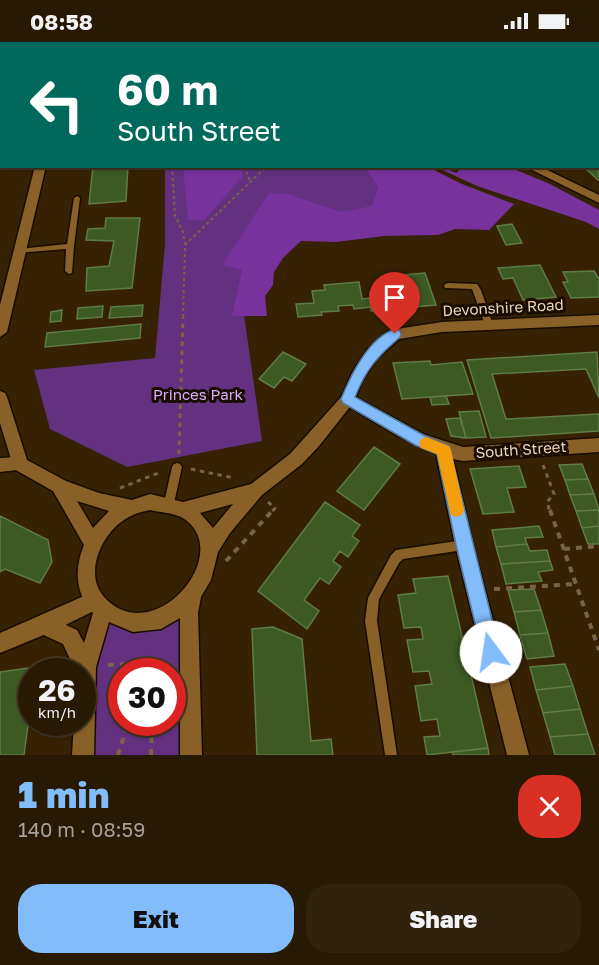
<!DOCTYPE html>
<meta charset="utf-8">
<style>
:root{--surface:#281902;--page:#30220c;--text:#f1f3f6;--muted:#a5a099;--line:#443824;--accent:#83bcfb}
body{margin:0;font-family:"Golos Text",sans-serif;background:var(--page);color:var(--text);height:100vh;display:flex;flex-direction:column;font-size:22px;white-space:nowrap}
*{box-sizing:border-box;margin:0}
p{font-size:20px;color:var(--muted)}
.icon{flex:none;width:33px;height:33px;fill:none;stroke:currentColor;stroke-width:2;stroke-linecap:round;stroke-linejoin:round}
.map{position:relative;height:713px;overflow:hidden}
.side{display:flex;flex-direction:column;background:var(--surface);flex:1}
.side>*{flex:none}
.top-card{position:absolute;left:0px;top:0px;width:600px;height:126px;box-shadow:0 2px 4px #0004,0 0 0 2px var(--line);background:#00695c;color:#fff;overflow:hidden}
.speed{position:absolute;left:18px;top:616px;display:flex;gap:12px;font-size:30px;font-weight:700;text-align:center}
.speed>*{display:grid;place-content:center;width:78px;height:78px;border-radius:50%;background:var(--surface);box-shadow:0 2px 4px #0004,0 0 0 2px var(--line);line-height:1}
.speed small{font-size:15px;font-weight:400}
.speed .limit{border:9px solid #d22;background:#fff;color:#111}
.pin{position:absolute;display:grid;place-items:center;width:51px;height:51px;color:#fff;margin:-62px -26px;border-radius:50% 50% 50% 0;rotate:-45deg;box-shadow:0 0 6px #0007}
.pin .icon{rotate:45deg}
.me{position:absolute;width:66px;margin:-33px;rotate:346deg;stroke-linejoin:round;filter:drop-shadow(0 0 4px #0008)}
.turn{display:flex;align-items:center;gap:21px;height:126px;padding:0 18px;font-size:27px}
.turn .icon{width:78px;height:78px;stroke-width:2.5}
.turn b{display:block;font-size:42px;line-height:51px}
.round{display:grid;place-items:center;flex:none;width:63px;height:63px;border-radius:24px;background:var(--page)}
.summary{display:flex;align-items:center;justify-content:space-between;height:102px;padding:0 18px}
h1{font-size:36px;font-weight:800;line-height:45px;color:var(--accent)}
.primary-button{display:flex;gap:12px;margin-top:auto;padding:12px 18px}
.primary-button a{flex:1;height:69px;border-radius:24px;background:var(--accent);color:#111;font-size:24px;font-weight:800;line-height:69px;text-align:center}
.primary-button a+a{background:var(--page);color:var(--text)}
.status{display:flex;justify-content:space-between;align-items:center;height:42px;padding:0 30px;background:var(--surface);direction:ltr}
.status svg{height:16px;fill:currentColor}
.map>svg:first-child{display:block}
.green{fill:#63317f;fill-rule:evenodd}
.forest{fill:#77329b}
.building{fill:#3e5a23;stroke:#5e7c44;stroke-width:1.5}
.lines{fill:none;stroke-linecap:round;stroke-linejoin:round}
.service-casing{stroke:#180c00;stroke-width:3}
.minor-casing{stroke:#180c00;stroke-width:3}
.secondary-casing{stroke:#180c00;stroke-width:3}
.path-far2{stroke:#796346;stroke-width:2;stroke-dasharray:3 3;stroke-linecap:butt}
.path-far1{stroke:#796346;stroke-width:3;stroke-dasharray:4.5 4.5;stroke-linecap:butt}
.path{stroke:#796346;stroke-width:4;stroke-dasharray:6 6;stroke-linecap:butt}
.service{fill:#896028;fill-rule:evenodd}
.minor{fill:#896028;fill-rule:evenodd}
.secondary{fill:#896028;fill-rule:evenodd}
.route{fill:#83bcfb;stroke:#557aa3;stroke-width:1.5}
.slow{fill:#f59e0b}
.labels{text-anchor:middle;stroke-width:6;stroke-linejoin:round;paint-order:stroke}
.street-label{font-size:15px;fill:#edd6bb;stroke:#1a0b00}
.park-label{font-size:15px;fill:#dcacfb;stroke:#1a0b00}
</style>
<div class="status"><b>08:58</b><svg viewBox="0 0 49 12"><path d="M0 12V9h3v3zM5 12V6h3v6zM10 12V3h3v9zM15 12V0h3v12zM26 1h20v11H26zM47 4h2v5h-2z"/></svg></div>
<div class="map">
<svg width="599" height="713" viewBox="0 0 599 713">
<rect width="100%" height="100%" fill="#362103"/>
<path class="green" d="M133,0h466v59l-1,-57z
M406,124l20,12 -85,44 -79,16 -21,56 21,147 -135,26 -77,-38 -16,-59 121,-12 10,-114v-77z
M192,555l-1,158h-108l1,-67 19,-78 31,12zM122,630h50v51h-50z"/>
<path class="forest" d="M183,125h58l2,9 -39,44h-16z
M365,125h63l34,17 52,20 -25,26 -34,-1 -17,6 -54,1 -48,6 -35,-1 -18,17 -9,14 -1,13 -8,11 2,20h-35l10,-46 -20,-5 47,-72 19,1 53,18 31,-6 6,-19z
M436,125h7l13,6 7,-6h46l41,17 49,26v19l-13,-7 -109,-36z"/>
<path class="building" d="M598,107l1,30 -1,1 -15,-14h15z
M93,124h35l-2,35 -37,3z
M106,176h34l-8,70 -46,3 1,-23 22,-2 5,-25 -28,-1 2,-11 17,-1z
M512,182l10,19 -16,2 -9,-19z
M540,223l16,32 -33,3 -10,-22 -10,1 -5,-11z
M594,229l5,8v18l-28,1 -8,-16h5l-5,-10z
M425,231l11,32 -46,4 -9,-32z
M359,240l3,17 7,-1 2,9 -17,2 -1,-4 -15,1 1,5 -18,1 1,3 -24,2 -2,-13 18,-1 -2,-12 13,-1 -1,-5z
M387,255l3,12 -19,2 -2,-13z
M143,263l-1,11 -33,2 2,-11z
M103,264l-1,11 -25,2 1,-11z
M62,268l-1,11 -11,1 1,-10z
M141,282l-1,14 -95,9 2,-14z
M283,310l23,12 -14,17 -8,-4 -10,11 -15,-9z
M597,310l2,46 -13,-29 -94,5 14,45 93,-5v17l-108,7 -24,-78z
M430,319l1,4 31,-3 11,32 -71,5 -9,-36z
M446,354l3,8 -17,1 -2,-8z
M479,369l7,26 -20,1 -7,-26z
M460,376l6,20 -15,-2 -5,-17z
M374,405l26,17 -36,46 -27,-19z
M582,422l6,15 -23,1 -6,-15z
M519,424l7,21 -19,1 7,24 -31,2 -13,-45z
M588,437l6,15 -24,1 -5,-15z
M594,452l5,16 -23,1 -6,-16z
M325,460l35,23 -8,11 7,5 -11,16 -8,-6 -7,10 8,6 -12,17 -9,-6 -16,22 15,11 -12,18 -49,-38z
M599,468v16l-17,2 -6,-17z
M0,474l48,24 4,22 -12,21 -35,-14 -5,3z
M539,484l4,11 -18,1 2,6 -31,3 -4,-17z
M599,484v18h-11l-6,-16z
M527,502l3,7 17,-1 3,11 -49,3 -5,-17z
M550,519l3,9 -15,2 4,9 -36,3 -5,-20z
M448,534l40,172 -61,7 -3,-18 16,-1 -3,-17 -16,2 -6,-35 17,-2 -3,-13 -16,1 -6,-32 16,-1 -2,-12 -17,1 -6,-33 18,-2 -3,-14z
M534,547l7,21 -27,2 -6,-22z
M541,568l7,23 -28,2 -6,-23z
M273,585l29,12 9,102 20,-2 2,16h-76l-5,-126z
M548,591l6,23 -27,3 -7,-24z
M565,622l8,22 -37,4 -6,-23z
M35,625v5h-3v23l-8,60h-24v-83z
M573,644l7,23 -37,4 -7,-23z
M580,667l8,25 -38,3 -7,-24z
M588,692l7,21h-40l-5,-18z
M488,706l1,7h-36l-1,-3z"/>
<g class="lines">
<g class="service-casing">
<path id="service" d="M0,101h2v4h-2z
M77,154l3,2 -6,48 -2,27 -3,1 -4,-3 1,-22 -50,4v-4h3l48,-5 7,-46z
M448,241l29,1 4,6 12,35 -1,2 -3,1 -4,-3 -13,-36 -27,-1 -1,-2 1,-2z
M177,421l3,1 2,3 -8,36 -1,3 -4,2 -4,-2 -1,-3 8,-36 2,-3z
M464,498l4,1 1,4 -1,4 -4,1 -61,9 -4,4 -20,36 -2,22 20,134h-12l-20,-134 3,-23 23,-43 5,-5z"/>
</g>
<g class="minor-casing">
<path id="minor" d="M60,0h8v2h-8z
M524,124h15l60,29v8z
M348,351l75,41 40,13 136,-9v14l-136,9 -10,-2 20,86 56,210h-22l-52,-210 -19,-92 -38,-17 -55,-33 -3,-4 3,-4z
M20,415l6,2 2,5 -2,5 -26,3v-14z
M93,550l7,2 2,7 -2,7 -49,24 -51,21v-20z"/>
</g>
<g class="secondary-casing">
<path id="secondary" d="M0,8h2v6h-2z
M35,124h11l-39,166 -7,5v-32z
M599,273v10l-157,7 -43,7 -22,19 -14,21 -10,24 -34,43 -17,18 -40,31 -32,38 -12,19 -7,28 -10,17 -3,16 4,142h-22v-137l-19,11 -28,3 -24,-10 -13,45 -2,88h-22l2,-32h8v-51h-6l-13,-28 -26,-12 -3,-7 3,-7 7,-3 33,15 7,13 9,-30c-18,-19 -19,-45 -9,-68l-31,-54 -39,-22 -14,-46v-32l5,2 2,4 20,63 39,21 33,12 33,7 18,-6 33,8 68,-18 39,-30 52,-58 10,-23 15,-23 23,-20 52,-8zM77,459l32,10 -16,17zM233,462l-20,24 -13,-15zM150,468c9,2 23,3 31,7 57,32 -25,134 -76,81 -22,-23 -4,-63 19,-78 8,-6 17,-8 26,-10z"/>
</g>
<path class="path-far2" d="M172,124l3,49 8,17 2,13 -2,73
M244,124l6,15
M185,203l82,-79"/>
<path class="path-far1" d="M179,412l4,-137
M543,423l11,29 -7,8 3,10
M191,427l43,9
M120,446l41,-16
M268,460l7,6 -3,4"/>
<path class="path" d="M550,468l49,140
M564,507l35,-3
M226,519l47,-51
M494,547l82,-5
M108,623l24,-1 -1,8
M128,683l9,-2
M118,713l10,-32
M151,713l1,-32"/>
<use href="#service" class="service"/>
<use href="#minor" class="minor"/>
<use href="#secondary" class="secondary"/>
</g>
<path class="route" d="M395,287l5,2 1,3 -1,3c-22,19 -34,32 -45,60l70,39 24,10 51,206 -2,6 -7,3 -6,-3 -3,-6 -26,-107 -19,-91 -22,-9 -72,-42 -2,-4c10,-24 27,-61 54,-70z"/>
<path class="slow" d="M426,395l23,9 2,4 13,60 -2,5 -6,2 -5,-2 -14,-61 -16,-6 -2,-5 2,-4z"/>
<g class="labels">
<g class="street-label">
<text transform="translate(503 266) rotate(-3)" y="5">Devonshire Road</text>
<text transform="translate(521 408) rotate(-4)" y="5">South Street</text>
</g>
<g class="park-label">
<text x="198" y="358">Princes Park</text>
</g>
</g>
</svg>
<div class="speed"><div>26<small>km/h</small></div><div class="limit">30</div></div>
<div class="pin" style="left:395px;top:292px;background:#d93025"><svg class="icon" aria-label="arrive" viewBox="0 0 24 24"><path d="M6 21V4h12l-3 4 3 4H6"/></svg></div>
<svg class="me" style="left:491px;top:610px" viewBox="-20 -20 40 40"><circle r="19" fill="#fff"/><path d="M0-13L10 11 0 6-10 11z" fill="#83bcfb"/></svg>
<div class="top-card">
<div class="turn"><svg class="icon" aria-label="left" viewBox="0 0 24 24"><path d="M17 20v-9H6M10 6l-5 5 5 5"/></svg><div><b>60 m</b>South Street</div></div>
</div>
</div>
<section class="side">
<div class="summary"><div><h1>1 min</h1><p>140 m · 08:59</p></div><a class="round" style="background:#d93025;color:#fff"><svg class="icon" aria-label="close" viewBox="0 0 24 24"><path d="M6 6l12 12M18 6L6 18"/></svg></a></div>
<div class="primary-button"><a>Exit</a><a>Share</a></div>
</section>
